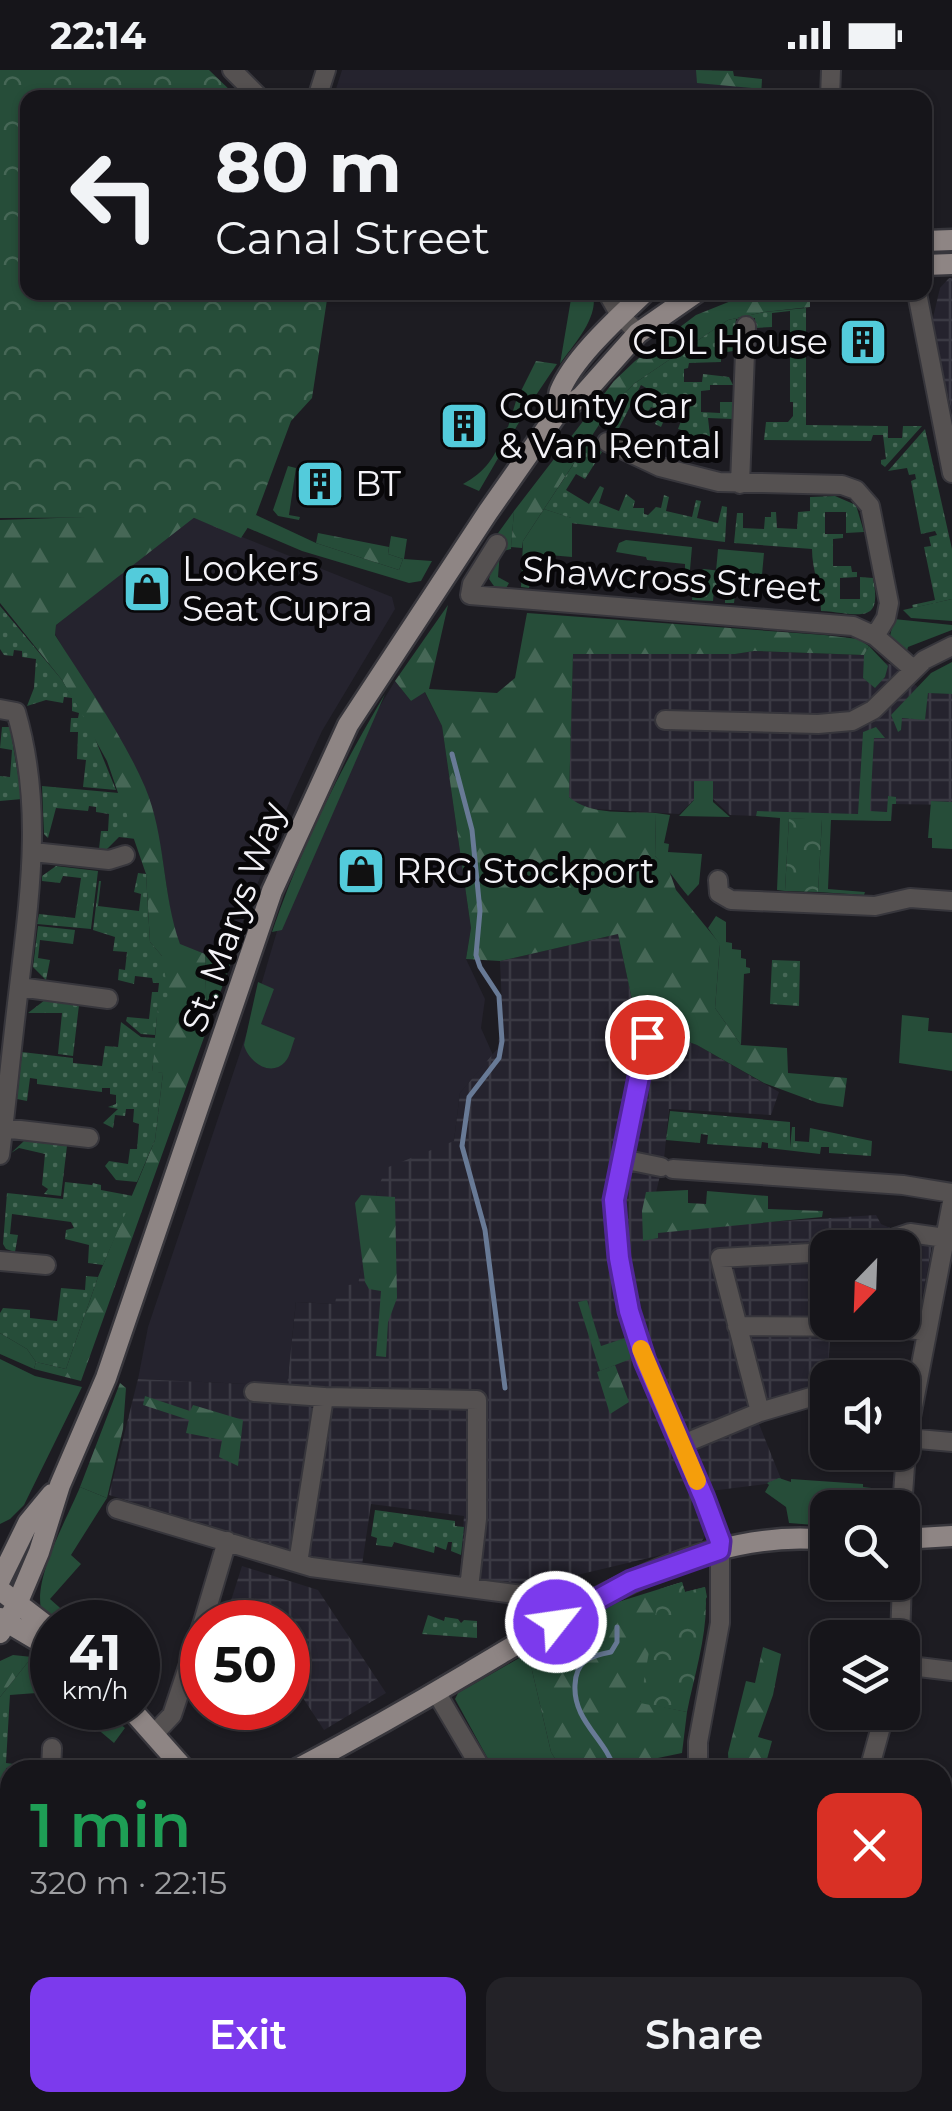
<!DOCTYPE html>
<meta charset="utf-8">
<style>
:root{--surface:#16151a;--page:#232227;--text:#f1f3f6;--muted:#9e9fa2;--line:#353439;--accent:#7c3aed}
body{margin:0;font-family:Montserrat,sans-serif;background:var(--page);color:var(--text);height:100vh;display:flex;flex-direction:column;font-size:38px;white-space:nowrap}
*{box-sizing:border-box;margin:0}
p{font-size:32px;color:var(--muted)}
.icon{flex:none;width:55px;height:55px;fill:none;stroke:currentColor;stroke-width:2;stroke-linecap:round;stroke-linejoin:round}
.map{position:relative;flex:1;overflow:hidden}
.sheet{position:absolute;left:0px;top:1690px;width:952px;height:352px;display:flex;flex-direction:column;background:var(--surface);border-radius:30px 30px 0 0;box-shadow:0 2px 8px #0004,0 0 0 2px var(--line)}
.sheet>*{flex:none}
.guide{position:absolute;left:20px;top:20px;width:912px;height:210px;border-radius:20px;box-shadow:0 2px 8px #0004,0 0 0 2px var(--line);background:#16151a;color:var(--text);overflow:hidden}
.needle{width:65px;rotate:203deg}
.controls{position:absolute;left:810px;top:1160px;display:grid;gap:20px}
.controls a{display:grid;place-items:center;width:110px;height:110px;border-radius:20px;background:var(--surface);box-shadow:0 2px 8px #0004,0 0 0 2px var(--line);font-size:50px}
.speed{position:absolute;left:30px;top:1530px;display:flex;gap:20px;font-size:50px;font-weight:700;text-align:center}
.speed>*{display:grid;place-content:center;width:130px;height:130px;border-radius:50%;background:var(--surface);box-shadow:0 2px 8px #0004,0 0 0 2px var(--line);line-height:1}
.speed small{font-size:25px;font-weight:400}
.speed .limit{border:15px solid #d22;background:#fff;color:#111}
.pin{position:absolute;display:grid;place-items:center;width:85px;height:85px;color:#fff;margin:-42px;border:5px solid #fff;border-radius:50%;box-shadow:0 2px 10px #0007}
.me{position:absolute;width:110px;margin:-55px;rotate:60deg;stroke-linejoin:round;filter:drop-shadow(0 0 8px #0008)}
.turn{display:flex;align-items:center;gap:35px;height:210px;padding:0 30px;font-size:45px}
.turn .icon{width:130px;height:130px;stroke-width:2.5}
.turn b{display:block;font-size:70px;line-height:85px}
.round{display:grid;place-items:center;flex:none;width:105px;height:105px;border-radius:20px;background:var(--page)}
.headline{display:flex;align-items:center;justify-content:space-between;height:170px;padding:0 30px}
h1{font-size:60px;font-weight:600;line-height:75px;color:#1e9e55}
.button{display:flex;gap:20px;margin-top:auto;padding:20px 30px}
.button a{flex:1;height:115px;border-radius:20px;background:var(--accent);color:#fff;font-size:40px;font-weight:600;line-height:115px;text-align:center}
.button a+a{background:var(--page);color:var(--text)}
.status{display:flex;justify-content:space-between;align-items:center;height:70px;padding:0 50px;background:var(--surface);direction:ltr}
.status svg{height:28px;fill:currentColor}
.map>svg:first-child{display:block}
.built{fill:#25232e}
.industrial{fill:url(#industrial-grid)}
.grass{fill:#264d39}
.forest{fill:url(#forest-firs)}
.park{fill:url(#park-crowns)}
.garden{fill:url(#garden-dots)}
.lines{fill:none;stroke-linecap:round;stroke-linejoin:round}
.stream{stroke:#687a96;stroke-width:5}
.minor-casing{stroke:#37363c;stroke-width:22}
.major-casing{stroke:#37363c;stroke-width:25}
.minor{stroke:#555151;stroke-width:18}
.major{stroke:#8e8584;stroke-width:20}
.route-casing{stroke:#51269a;stroke-width:25}
.route{stroke:#7c3aed;stroke-width:18}
.slow{stroke:#f59e0b;stroke-width:18}
.labels{text-anchor:middle;stroke-width:10;stroke-linejoin:round;paint-order:stroke}
.poi-label{font-size:35px;fill:#f3f2f7;stroke:#080709;text-anchor:start}
.street-label{font-size:35px;fill:#f3f2f7;stroke:#080709}
</style>
<div class="status"><b>22:14</b><svg viewBox="0 0 49 12"><path d="M0 12V9h3v3zM5 12V6h3v6zM10 12V3h3v9zM15 12V0h3v12zM26 1h20v11H26zM47 4h2v5h-2z"/></svg></div>
<div class="map">
<svg width="952" height="2041" viewBox="0 0 952 2041">
<defs>
<pattern id="industrial-grid" width="8" height="8" patternUnits="userSpaceOnUse" patternTransform="scale(2.5)"><rect width="8" height="8" fill="#25232e"/><path d="M0 4h8M4 0v8" fill="none" stroke="#3a3943"/></pattern>
<pattern id="forest-firs" width="22" height="20" patternUnits="userSpaceOnUse" patternTransform="scale(2.5)"><rect width="22" height="20" fill="#264d39"/><path d="M5 1l3.5 6h-7zM16 11l3.5 6h-7z" fill="#466756"/></pattern>
<pattern id="park-crowns" width="20" height="18" patternUnits="userSpaceOnUse" patternTransform="scale(2.5)"><rect width="20" height="18" fill="#264d39"/><path d="M2 6a3 3 0 1 1 6 0M12 15a3 3 0 1 1 6 0" fill="none" stroke="#466756"/></pattern>
<pattern id="garden-dots" width="8" height="8" patternUnits="userSpaceOnUse" patternTransform="scale(2.5)"><rect width="8" height="8" fill="#264d39"/><path d="M2 2h.1M6 6h.1" fill="none" stroke="#466756" stroke-width="1.8" stroke-linecap="round"/></pattern>
</defs>
<rect width="100%" height="100%" fill="#1d1c22"/>
<path class="built" d="M342,0h370l-1,6 47,5 -2,17h-423z
M192,447l200,80 3,12 -73,122 -31,67 -64,164 -47,-17 -8,-22 -10,-67 -17,-67 -90,-155 1,-9z
M395,611l16,20 13,-10 18,35 29,202 -5,31 19,40 -4,29 12,27 -33,38 -6,48 -77,50 -19,94 -23,19 -39,-2 -9,84 -149,-7 10,-52 101,-301 28,-95 59,-137 39,-80z"/>
<path class="industrial" d="M949,208h3v135l-20,-91 8,-34z
M753,581l111,4 28,10 28,24 32,2v114l-59,-1 -2,17 -161,-6 -36,-34v19l-15,14 -84,-5 -18,-4 -8,-8 4,-143h162z
M618,864l19,89 60,22 82,47 -8,23 -102,-6 -5,50 -17,71 229,-15 5,9 51,22 -12,63 -10,11h-7l-1,-72h-74v74l3,1 -4,62 -70,34 24,60 -15,5 -56,7 -2,40 -9,15 -164,39 -75,-7 4,-62 -93,-12 -9,61 -47,-8 -206,-62 29,-116 149,7 9,-84 39,2 3,-18 20,-2 19,-93 9,-23 68,-27 6,-48 38,-45 4,-42 -2,-45z
M242,1496l76,24 68,103 -62,37 -25,-38 -11,6v-76h-72l5,-10 7,-2z"/>
<path class="grass" d="M572,223h21c6,25 -19,51 -33,71z
M516,331l12,6 -49,84 -16,-7c21,-11 35,-29 40,-53l5,-4z
M288,396l8,2 -7,47 11,2 -1,3 -21,-4 -5,-6z
M544,439l28,9v39l-46,-4 -2,20 7,2 -2,13 -8,-1 2,-46z
M514,441l-3,38 -11,3 -2,25 11,6 -4,7 -9,-1 -7,-10 4,-15 -18,1z
M256,445l60,28 83,27 4,-11 -15,-5 3,-18 16,3 -3,20 28,2 -11,20 -12,2 -107,-32 -68,-29z
M626,470l66,7 -2,23 -5,-1v-5l-38,-4 -1,-3 -30,-5 3,-9z
M718,479l46,4 -2,22 -46,-4z
M952,529v22l-41,-3 -8,-8z
M894,549l58,6v5l-44,17 -1,4 -13,-8 -4,-7z
M869,576l19,20 -3,11 -10,11 -12,-10 1,-23z
M952,592v32l-24,-1 -3,27 -23,-2 -1,12 -3,2 -7,-17 40,-42z
M385,624l-103,236 -10,2c28,-82 68,-163 113,-238z
M876,657l9,11h-11l-4,73 17,1 1,-16 8,1v7h-4l-1,17 -60,-1 -3,69 37,3 -1,3 -46,-3 4,-72 -33,-2 -4,73 -8,-1 3,-72 -24,-2 1,-5 101,3 5,-82z
M694,711h19v21l17,15 -51,-1 15,-16z
M931,731l21,1v47l-20,-1v-10h-4z
M656,743l14,2 -6,28 5,1 -1,8 34,2 -3,30 -11,12c-12,-14 -20,-28 -33,-40z
M716,846l10,6v20l6,1v6l9,1v8l5,1v8l4,1v5l-6,1 -3,71 -26,-37 5,-63 -12,-17z
M242,854h3l-38,105 -2,-75 22,8z
M258,912l16,7 -13,35 34,14c-3,7 -5,19 -10,24 -15,16 -37,-1 -41,-17z
M902,945l27,3 -1,13 24,2v38l-53,-8z
M587,1230l14,46 24,-8 8,20 -33,13 -22,-69z
M0,1263l27,16 9,13 -2,7 -34,-15z
M0,1289l35,17 47,11 -58,118 -14,14 -10,5z
M779,1408l12,4v-3l72,5v3l26,3 -2,17 -59,1 -1,18 -38,-3 -3,-16 -21,-15 4,-7 -2,-2z
M80,1417l27,11 -36,57 10,9 -31,35 26,23h-21l-14,-13c-7,-33 26,-90 39,-122z
M528,1583l23,99 11,18h-68l-39,-71 3,-6z
M32,1587l20,14 -2,21 -40,3 -1,16h-9v-14z
M76,1638h25l24,20 -11,15 -38,-32z
M0,1744l10,1v81l-10,-15z"/>
<path class="forest" d="M696,0l37,1 1,5 28,3 -1,18h-9v-9l-55,-5z
M751,223h113l-54,9v5l-46,5 -36,8 -93,63 -23,22 -89,136 -1,7 -11,-1 3,-36 100,-130 21,-20 61,-46z
M536,291l21,3 -29,43 -12,-6z
M200,443l-144,112 -1,10c31,49 67,99 90,152 21,50 17,107 35,157l25,10 2,75 -126,352 -47,-12 2,-7 30,7 32,-92 57,-137 8,-67 -11,-1 10,-116 -12,-14 -4,-68 -39,-113 -45,-81 -62,-77v-83z
M318,463l71,14 -1,7 15,5 -4,11 -83,-27z
M448,535l-19,84 68,4 18,-15 12,-65 297,22 34,4 11,7 -5,9 -110,-4 -19,3h-162l-4,143c21,19 60,14 87,16l-1,43 13,11 8,23 44,54 -5,64 26,37 46,3 1,25 59,5 -4,29 -25,-4 -54,-20 -67,-38 -60,-22 -19,-89 -118,27 -34,-2 5,-31 -29,-202 -17,-34 -14,9 -16,-20z
M688,1120v13l18,1 1,-13 61,5v13l55,2 -1,6 -164,16v5l-15,3 -1,-30 4,-19z
M361,1125l34,2 2,101 -9,24 -2,35 -10,-1 5,-65 -12,-2 -4,-7 -10,-79z
M615,1295l14,37 -19,12 -13,-42z
M120,1313l6,5 -3,41 -16,69 -27,-11z
M145,1326l45,15 3,-6 50,15 -5,46 -19,-9 3,-17 -36,-7 3,-13 -46,-15z
M682,1512l3,10 20,-5 2,10 -67,105 47,10 -5,41 -29,6 1,11h-92l-11,-18 -23,-99 90,-51z
M763,1577l18,7 -8,41 -15,42 14,4 -8,29h-35l-1,-17 18,-72 9,2z
M13,1585l19,2 -32,40v-36z
M943,1980h9v61h-114l3,-8 101,-1z
M0,2015l10,1v16h151l14,9h-175z"/>
<path class="park" d="M0,0h209l25,24 -2,4h-204v194l300,1 -16,105 -21,23 -35,94 -15,23 -49,-21 -192,1z
M789,748l33,1 -4,73 -33,-1z
M682,1512l3,10 20,-5c5,40 -10,85 -18,125l-47,-9 20,-114z"/>
<path class="garden" d="M806,238v117l82,1v12h14l1,-12h19l-37,41 -4,-3v-4l5,-1 -3,-24h-10l-2,6 -107,-1 2,-18h22l5,-6v-14h-3v-91l-18,2v14l-17,1v-10l-19,1 -3,32 -12,2v9l-32,1 -1,5 -4,1v13h18l1,-8 26,3 4,8h-23v5l-9,1v21l19,1v-11h13v17l-25,-1 2,18h-12l-7,10 -7,-2 4,-12 -10,-3 6,-16 -14,-6 -9,20 -6,-3 5,-13 -9,-4 -3,5 -10,-4 10,-19 -7,-4 -25,49 -17,-8 13,-21 23,-22 93,-63 36,-8z
M925,359l27,120v50l-39,9 -1,-3 23,-5 -11,-53 7,-1 -2,-9 8,-2 -2,-4 -14,3 -10,-53 5,-2 -1,-5 -6,1 -2,-7 -19,3z
M588,372l14,10 -17,27 -9,-5 -10,16 23,14 11,-18 4,2 -5,15 20,8 7,-17 9,7 -2,7h11v6l4,1 8,-8 5,1 3,-13 5,2 -3,14 26,6 4,-17 5,1 -4,17 21,5 4,-17 5,1 -2,35 -154,-19v-5l-27,-9z
M835,426l21,9 8,27 -18,1v-21h-21v22h18v4l-10,1v27h18l1,6h5v5l-17,1v21h20v-22l13,1c10,49 -15,35 -52,33 0,-22 -9,-40 -9,-62l-78,-6 3,-30h6v15l21,1 1,-12h6v-5h5l1,16 20,1 1,-17 12,-1v-14z
M704,499l25,3 -2,22 8,1 -1,8h-9v-14l-11,-1 -1,13 -21,-1 1,-8h4l2,-21z
M0,536l62,74 30,51 24,59 -33,-3 3,-27 -9,-1 1,-27h-8l1,-14h7l1,-5 -7,-2v-13l-8,-1 -1,6 -17,-3 -19,6 7,-18 2,-29 -14,-2v-6l-8,-1 -1,6 -9,-1 -4,-6z
M2,657h8l12,72 -22,2v-36v11l10,1 2,-27 -12,-2z
M42,716l77,7 17,46 -17,-2 -13,13 -7,-1 2,-18h7l1,-17 -13,-2v-5l-7,-1 -1,5 -32,-3 -8,30 -4,-4z
M56,796l42,5 -7,58 -54,-5 2,-10 36,4 6,-40 -18,-2 -3,7 -18,-2v-5z
M138,803l8,1 4,68 12,14 8,50 -12,1 -3,28 -14,-1 -15,-13 1,-4 22,2 3,-27h6l1,-9h-6l-1,-5 -17,-2 -1,8 -16,-4 1,-11 6,1 2,-18 -14,-1 2,-14 -22,-7 6,-49h2l-3,25 41,5 2,-17 -7,-2z
M38,856l37,4 -2,14 -33,-4 -2,18 12,2 -4,20 -13,-13z
M772,890l28,1 -1,45 -29,-2z
M45,930l34,5 -6,51 -15,-2 4,-41h-34z
M121,952l20,15 15,1 -4,33 11,2 -8,67 -18,42 -21,-2 -11,-14 4,-5 19,3 2,-15h7l2,-25 -6,-2 1,-13h-8l-1,7 -10,-1 -2,13 -10,-5 15,-14 -10,-2 8,-3v-9l-6,-1v-6h-8v4l-65,-8v-5l-7,-1 -3,23 -10,-2 5,-47 51,6v5l29,3 3,-20 13,1z
M670,1041l120,11v26l2,-21h3v14l14,1 1,-14 62,13 -1,15 -42,-3v-6h-8l-1,7 -52,-6v-5l-6,-1 -1,6 -54,-4 1,-9 -7,-1 -1,9 -34,-3z
M24,1071l43,5 -6,50 -17,-2 4,-5 -6,-4 3,-31 -26,-6 -8,5z
M65,1112l27,3 1,-2 8,2v5l32,6 -30,69 -15,-2 1,-18 -24,-6 1,-9 8,-2 -3,-6 -59,-8 -2,20 8,1 -3,17 -9,-3 -3,-5 4,-51 56,6z
M86,1206l12,1 -32,92 -30,-7 -9,-13 -27,-16v-20l3,-5 27,2v8l27,3 4,-33 24,2z
M375,1440l80,11v5l9,1 -3,28 -10,-4 1,-9h-4l-2,8 -11,-4 -1,7 -40,-11 -2,5 -16,-2 1,-7 -6,-2z
M428,1545l16,6 1,-4 13,2 3,4 3,-3 13,1v17l-55,-4z
M0,1641h9l-3,52 16,2v3h-16l-2,44 6,3 -10,-1z"/>
<g class="lines">
<path class="stream" d="M452,684l20,76 8,81 -4,44 4,12 19,29 3,45 -3,17 -30,39 -7,49 23,84 20,158
M615,1700c-10,-32 -42,-49 -40,-85 1,-24 14,-29 36,-33l6,-10v-15"/>
<g class="minor-casing">
<path id="minor" d="M232,0l28,28
M317,28l9,-28
M830,28l1,-28
M607,222l13,23 18,18
M917,223l35,180
M607,372l53,25 59,15 123,3 14,5 14,16 19,97 -3,15 -11,18
M740,414l6,-158
M497,474l-25,40 -2,11 383,31 22,10 38,33
M0,639l16,3c27,92 14,181 3,275 -7,56 -12,112 -19,168
M665,650l153,4 34,-3 21,-11 51,-50 28,-14
M33,782l76,8 16,-5
M718,810l1,13 12,7 144,6 35,-8 42,3
M19,917l89,12
M647,967l-33,163 1,28 14,83 16,50 38,83 37,97v82l-22,119v28
M3,1058l86,10
M622,1089l39,8
M673,1099l230,16 49,8
M866,1178l44,-15 35,5
M0,1191l46,4
M737,1256l152,1 37,4
M254,1322l70,5 153,3v119l-8,69
M760,1342l-40,-154 108,-6
M907,1368l45,4
M683,1374l77,-32 68,-20
M902,1438l5,-70 45,-236
M117,1439l194,58 219,29 13,8 13,17
M298,1493l26,-166
M203,1552l24,-81
M900,1568l2,-56
M902,1595l50,6
M436,1622l46,78
M155,1663l17,-18 30,-90
M51,1700l1,-22
M869,1700l16,-58
M942,1763l10,1
M0,1829l10,15
M942,1833l10,-1
M942,1931l10,-1
M0,1933l10,-7
M709,2032l71,9
M458,2041v-9
M568,2041v-9"/>
</g>
<g class="major-casing">
<path id="major" d="M925,171l27,-1
M925,195l27,-1
M556,345c2,-7 2,-17 4,-24 14,-34 58,-73 85,-99
M902,1469l50,-3
M0,1510l28,-57 24,-29
M0,1520l52,40
M0,1548l52,31
M0,1563l17,-29 22,-52 21,-67 46,-107 166,-487 76,-166 140,-213 68,-97 26,-19 56,-63 59,-41
M130,1638l55,62
M295,1700c59,-31 116,-63 173,-97 106,-62 232,-147 360,-133"/>
</g>
<use href="#minor" class="minor"/>
<use href="#major" class="major"/>
</g>
<g class="lines">
<g class="route-casing">
<path id="route" d="M556,1552l75,-41 88,-31 1,-9 -16,-43 -59,-137 -16,-50 -10,-53 -5,-58 33,-163"/>
</g>
<use href="#route" class="route"/>
<path class="slow" d="M641,1279l56,132"/>
</g>
<defs>
<g id="building-square" transform="scale(2.5)"><rect x="-9" y="-9" width="18" height="18" rx="4" fill="#53cbdb" stroke="#080709"/><path d="M-4-6H4V6H1V3H-1V6H-4ZM-2.5-4.3h1.7v1.8h-1.7ZM.8-4.3h1.7v1.8H.8ZM-2.5-1h1.7V.8h-1.7ZM.8-1h1.7V.8H.8Z" fill="#111"/></g>
<g id="shop-square" transform="scale(2.5)"><rect x="-9" y="-9" width="18" height="18" rx="4" fill="#53cbdb" stroke="#080709"/><path d="M-5-2.5h2.3a2.7 3.5 0 0 1 5.4 0H5L5.5 6h-11ZM-1.5-2.5h3a1.5 2.3 0 0 0-3 0Z" fill="#111"/></g>
</defs>
<g fill-rule="evenodd">
<use href="#building-square" x="863" y="272"/>
<use href="#building-square" x="464" y="356"/>
<use href="#building-square" x="320" y="414"/>
<use href="#shop-square" x="147" y="519"/>
<use href="#shop-square" x="361" y="801"/>
</g>
<g class="labels">
<g class="poi-label">
<text x="828" y="284" text-anchor="end">CDL House</text>
<text x="499" y="348">County Car<tspan x="499" dy="40">&amp; Van Rental</tspan></text>
<text x="355" y="426">BT</text>
<text x="182" y="511">Lookers<tspan x="182" dy="40">Seat Cupra</tspan></text>
<text x="396" y="813">RRG Stockport</text>
</g>
<g class="street-label">
<text transform="translate(672 509) rotate(4)" y="12">Shawcross Street</text>
<text transform="translate(234 847) rotate(-70)" y="12">St. Marys Way</text>
</g>
</g>
</svg>
<div class="controls">
<a><svg class="needle" viewBox="-14 -14 28 28"><path d="M0-13l5 13h-10z" fill="#e53935"/><path d="M0 13l5-13h-10z" fill="#9e9fa2"/></svg></a>
<a><svg class="icon" aria-label="sound" viewBox="0 0 24 24"><path d="M4 9h4l5-4v14l-5-4H4zM17 9q2 3 0 6"/></svg></a>
<a><svg class="icon" aria-label="search" viewBox="0 0 24 24"><circle cx="10" cy="10" r="6"/><path d="M15 15l6 6"/></svg></a>
<a><svg class="icon" aria-label="layers" viewBox="0 0 24 24"><path d="M12 4l9 5-9 5-9-5zM3 14l9 5 9-5"/></svg></a>
</div>
<div class="speed"><div>41<small>km/h</small></div><div class="limit">50</div></div>
<div class="pin" style="left:647px;top:967px;background:#d93025"><svg class="icon" aria-label="arrive" viewBox="0 0 24 24"><path d="M6 21V4h12l-3 4 3 4H6"/></svg></div>
<svg class="me" style="left:556px;top:1552px" viewBox="-20 -20 40 40"><circle r="17" fill="#7c3aed" stroke="#fff" stroke-width="3"/><path d="M0-11L8 9 0 5-8 9z" fill="#fff"/></svg>
<div class="guide">
<div class="turn"><svg class="icon" aria-label="left" viewBox="0 0 24 24"><path d="M17 20v-9H6M10 6l-5 5 5 5"/></svg><div><b>80 m</b>Canal Street</div></div>
</div>
<section class="sheet">
<div class="headline"><div><h1>1 min</h1><p>320 m · 22:15</p></div><a class="round" style="background:#d93025;color:#fff"><svg class="icon" aria-label="close" viewBox="0 0 24 24"><path d="M6 6l12 12M18 6L6 18"/></svg></a></div>
<div class="button"><a>Exit</a><a>Share</a></div>
</section>
</div>
